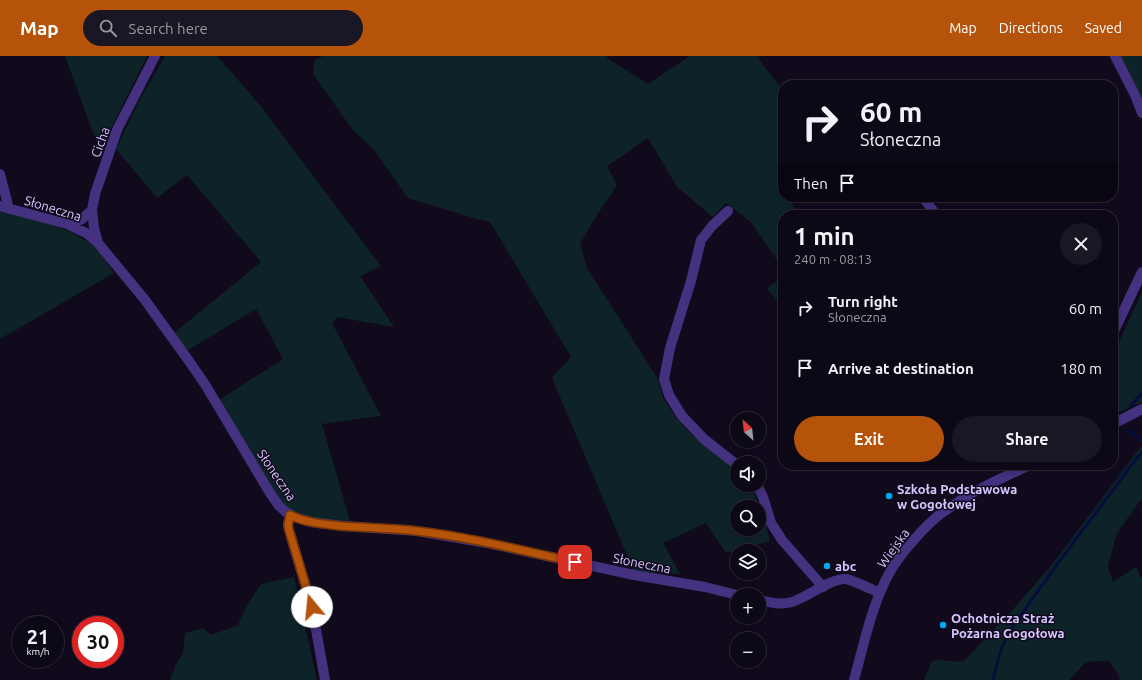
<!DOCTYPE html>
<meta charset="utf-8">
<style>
:root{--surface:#0d0816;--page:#1b1623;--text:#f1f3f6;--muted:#9a9aa1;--line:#2d2935;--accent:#b45309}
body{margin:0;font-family:Ubuntu,sans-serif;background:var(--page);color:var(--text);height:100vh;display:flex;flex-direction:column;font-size:15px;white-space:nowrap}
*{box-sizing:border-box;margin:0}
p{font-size:13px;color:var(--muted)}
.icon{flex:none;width:22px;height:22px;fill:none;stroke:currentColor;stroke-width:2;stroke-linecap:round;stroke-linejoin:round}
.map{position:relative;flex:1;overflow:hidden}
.sheet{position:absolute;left:778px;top:154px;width:340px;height:260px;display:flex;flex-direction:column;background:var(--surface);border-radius:16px;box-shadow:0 2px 6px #0003,0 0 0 1px var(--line)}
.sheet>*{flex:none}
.banner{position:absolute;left:778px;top:24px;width:340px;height:122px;border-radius:16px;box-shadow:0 2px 6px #0003,0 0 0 1px var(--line);background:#0d0816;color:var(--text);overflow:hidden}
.needle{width:26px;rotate:333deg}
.fabs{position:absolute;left:730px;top:356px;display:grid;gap:8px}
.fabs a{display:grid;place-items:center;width:36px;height:36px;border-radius:50%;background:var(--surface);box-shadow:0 2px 6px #0003,0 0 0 1px var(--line);font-size:20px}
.speed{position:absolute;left:12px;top:560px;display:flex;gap:8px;font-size:20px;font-weight:700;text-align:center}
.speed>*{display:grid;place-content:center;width:52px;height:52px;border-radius:50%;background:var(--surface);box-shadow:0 2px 6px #0003,0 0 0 1px var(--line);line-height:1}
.speed small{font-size:10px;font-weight:400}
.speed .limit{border:6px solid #d22;background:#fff;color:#111}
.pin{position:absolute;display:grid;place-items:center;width:34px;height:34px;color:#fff;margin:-17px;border-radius:8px;box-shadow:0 2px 6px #0006}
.me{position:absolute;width:44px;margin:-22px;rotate:343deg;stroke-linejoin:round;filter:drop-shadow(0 0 3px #0008)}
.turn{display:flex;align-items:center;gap:14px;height:84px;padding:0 16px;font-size:18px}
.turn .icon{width:52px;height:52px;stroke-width:2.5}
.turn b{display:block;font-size:28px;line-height:34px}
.then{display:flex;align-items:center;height:38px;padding:0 16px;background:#0003;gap:8px;font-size:15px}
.round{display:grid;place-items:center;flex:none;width:42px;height:42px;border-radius:21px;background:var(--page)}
.headline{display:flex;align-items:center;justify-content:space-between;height:68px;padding:0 16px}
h1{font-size:24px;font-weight:700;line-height:30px}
.primary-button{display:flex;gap:8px;margin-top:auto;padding:8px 16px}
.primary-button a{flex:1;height:46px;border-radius:24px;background:var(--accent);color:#fff;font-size:16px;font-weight:700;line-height:46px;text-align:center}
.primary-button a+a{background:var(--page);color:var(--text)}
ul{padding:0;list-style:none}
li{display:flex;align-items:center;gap:12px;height:60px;padding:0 16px}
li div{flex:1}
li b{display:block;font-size:15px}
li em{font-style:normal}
header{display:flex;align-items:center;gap:24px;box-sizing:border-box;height:56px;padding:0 20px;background:var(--accent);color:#fff}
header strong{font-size:19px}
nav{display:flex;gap:22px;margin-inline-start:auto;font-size:14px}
.search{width:280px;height:36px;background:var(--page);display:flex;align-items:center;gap:10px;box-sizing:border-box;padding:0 14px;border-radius:22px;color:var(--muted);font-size:15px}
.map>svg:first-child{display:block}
.green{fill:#0d2328;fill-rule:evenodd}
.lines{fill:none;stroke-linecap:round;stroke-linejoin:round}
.stream{stroke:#050d3b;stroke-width:3}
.minor{stroke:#443180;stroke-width:10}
.route-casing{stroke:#753606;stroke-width:10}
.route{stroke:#b45309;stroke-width:7}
.poi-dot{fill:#00a7f1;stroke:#110a1d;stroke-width:1.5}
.labels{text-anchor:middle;stroke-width:3;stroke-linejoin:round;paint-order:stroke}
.street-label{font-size:13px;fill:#d8c6ff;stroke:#110a1d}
.poi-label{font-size:13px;font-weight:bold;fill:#d8c6ff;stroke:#110a1d;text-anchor:start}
</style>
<header>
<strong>Map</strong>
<div class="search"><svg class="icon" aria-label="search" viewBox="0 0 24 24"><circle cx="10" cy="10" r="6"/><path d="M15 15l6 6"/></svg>Search here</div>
<nav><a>Map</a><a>Directions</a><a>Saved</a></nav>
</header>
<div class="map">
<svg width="1142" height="624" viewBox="0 0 1142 624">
<rect width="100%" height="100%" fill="#110a1d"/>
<path class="green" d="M65,0h82l-35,70 -10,31z
M165,0h52l43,49 121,161 -21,10 34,51 -57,-10 -5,6 49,93 -59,8 28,97 -34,-2 -28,-10 -14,-16 -55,-93 64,-41 -27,-50 -68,41 -15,-16 88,-72 -74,-87 -30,23 -41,-49 22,-46z
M323,0h284v2l41,26 42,-28h71l-3,2 25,33v89l-1,4 1,2v11h5l10,18h-15v54l-32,-47 -25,-19 -13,14 -36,-30 -29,-49 -41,28 10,19 -22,33 -15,26 7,24 71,111 5,19 11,17 14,16 49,41v13h13c10,17 15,37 20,56l-44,12 -20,-30 -43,20 17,31 -46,-2 -82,-194 19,-21 -81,-135 -20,-5 -62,-19 -34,-48 -22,-21 -39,-55 2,-14zM737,451h22v22h-22z
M1116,0h26v59z
M0,155c31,8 67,14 93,35 8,6 15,19 21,27l-114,66z
M783,221v34l-16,-23z
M1142,236v110l-29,13v-60z
M1142,391v51l-25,35 -9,33 5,16 23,-15 6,12v101h-22l-1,-4 -10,-15 -23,1 -17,18h-145l8,-19 5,-1 26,2 43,-45 45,-51 89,-118z
M294,521l23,103h-147l6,-16 7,-11 2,-20 18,-5 8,7 27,-10 7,-16 16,-25z"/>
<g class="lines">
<path class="stream" d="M1130,351l12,-14
M1129,374l13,11
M993,624c4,-17 8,-34 17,-49 31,-45 63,-89 97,-133 12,-15 22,-31 35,-46"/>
<path class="minor" d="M1115,0l20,39 7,18
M0,118l9,35
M923,141l13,18
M0,150l67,18 19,9 12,10 47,57 44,61 17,25 64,107 9,13 7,6 9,5 15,5 34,4 73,5 70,12 147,32 71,12 32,8
M728,155l-16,15 -11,14 -10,41 -21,67 -6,31 5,16 13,21 22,23 33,26
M70,169l12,-6 10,-9
M98,187l-4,-15 -2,-18 3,-16 22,-64 38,-74
M1113,277l29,-61
M1113,368l29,-15
M757,429l6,12 8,26 11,17 41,47
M290,459l-2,10 1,5 23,77 13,73
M759,544c12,3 22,5 33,2 16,-5 39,-24 54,-23 9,2 25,10 34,14
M854,624c10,-36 18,-77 37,-110 6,-10 14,-20 22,-29 10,-12 22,-24 36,-33 25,-18 53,-30 81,-43"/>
</g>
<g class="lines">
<g class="route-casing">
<path id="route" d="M312,551l-23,-77 -1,-5 2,-10c16,8 34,9 51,11 25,2 50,2 76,5 53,6 106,20 158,31"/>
</g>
<use href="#route" class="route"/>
</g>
<g class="poi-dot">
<circle cx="889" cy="440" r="4"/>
<circle cx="827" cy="510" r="4"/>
<circle cx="943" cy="569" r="4"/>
</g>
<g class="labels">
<g class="street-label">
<text transform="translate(100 86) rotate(-70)" y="5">Cicha</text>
<text transform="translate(53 152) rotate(17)" y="5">Słoneczna</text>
<text transform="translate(277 419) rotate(56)" y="5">Słoneczna</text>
<text transform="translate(893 492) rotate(-54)" y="5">Wiejska</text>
<text transform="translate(642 507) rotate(11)" y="5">Słoneczna</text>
</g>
<g class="poi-label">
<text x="897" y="438">Szkoła Podstawowa<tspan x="897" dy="15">w Gogołowej</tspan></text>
<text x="835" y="515">abc</text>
<text x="951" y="567">Ochotnicza Straż<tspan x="951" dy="15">Pożarna Gogołowa</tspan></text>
</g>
</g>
</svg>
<div class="fabs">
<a><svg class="needle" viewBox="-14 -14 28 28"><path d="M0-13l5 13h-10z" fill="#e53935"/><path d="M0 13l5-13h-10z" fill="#9a9aa1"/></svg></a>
<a><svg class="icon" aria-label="sound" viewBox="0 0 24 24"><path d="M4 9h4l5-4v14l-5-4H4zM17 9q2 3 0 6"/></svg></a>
<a><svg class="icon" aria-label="search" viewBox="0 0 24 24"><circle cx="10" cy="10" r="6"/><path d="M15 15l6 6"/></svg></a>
<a><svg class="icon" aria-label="layers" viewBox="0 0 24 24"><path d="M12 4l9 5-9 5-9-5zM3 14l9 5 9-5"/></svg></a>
<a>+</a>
<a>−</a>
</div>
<div class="speed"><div>21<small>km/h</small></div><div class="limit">30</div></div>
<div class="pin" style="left:575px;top:506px;background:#d93025"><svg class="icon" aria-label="arrive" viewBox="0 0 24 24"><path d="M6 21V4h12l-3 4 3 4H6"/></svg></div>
<svg class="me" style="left:312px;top:551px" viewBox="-20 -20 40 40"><circle r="19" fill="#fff"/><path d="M0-13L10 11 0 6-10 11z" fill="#b45309"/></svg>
<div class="banner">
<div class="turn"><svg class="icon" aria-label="right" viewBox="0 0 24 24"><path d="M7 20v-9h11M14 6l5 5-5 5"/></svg><div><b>60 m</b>Słoneczna</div></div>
<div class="then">Then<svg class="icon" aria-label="arrive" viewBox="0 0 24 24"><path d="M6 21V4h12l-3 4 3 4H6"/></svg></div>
</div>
<section class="sheet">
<div class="headline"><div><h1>1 min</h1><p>240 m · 08:13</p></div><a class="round"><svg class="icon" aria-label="close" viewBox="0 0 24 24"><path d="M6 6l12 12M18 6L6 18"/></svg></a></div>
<ul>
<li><svg class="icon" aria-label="right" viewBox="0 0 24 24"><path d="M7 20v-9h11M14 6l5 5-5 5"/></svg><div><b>Turn right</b><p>Słoneczna</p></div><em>60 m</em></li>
<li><svg class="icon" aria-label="arrive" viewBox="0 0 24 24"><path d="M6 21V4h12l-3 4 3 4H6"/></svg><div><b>Arrive at destination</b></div><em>180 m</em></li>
</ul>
<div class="primary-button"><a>Exit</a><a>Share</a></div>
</section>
</div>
